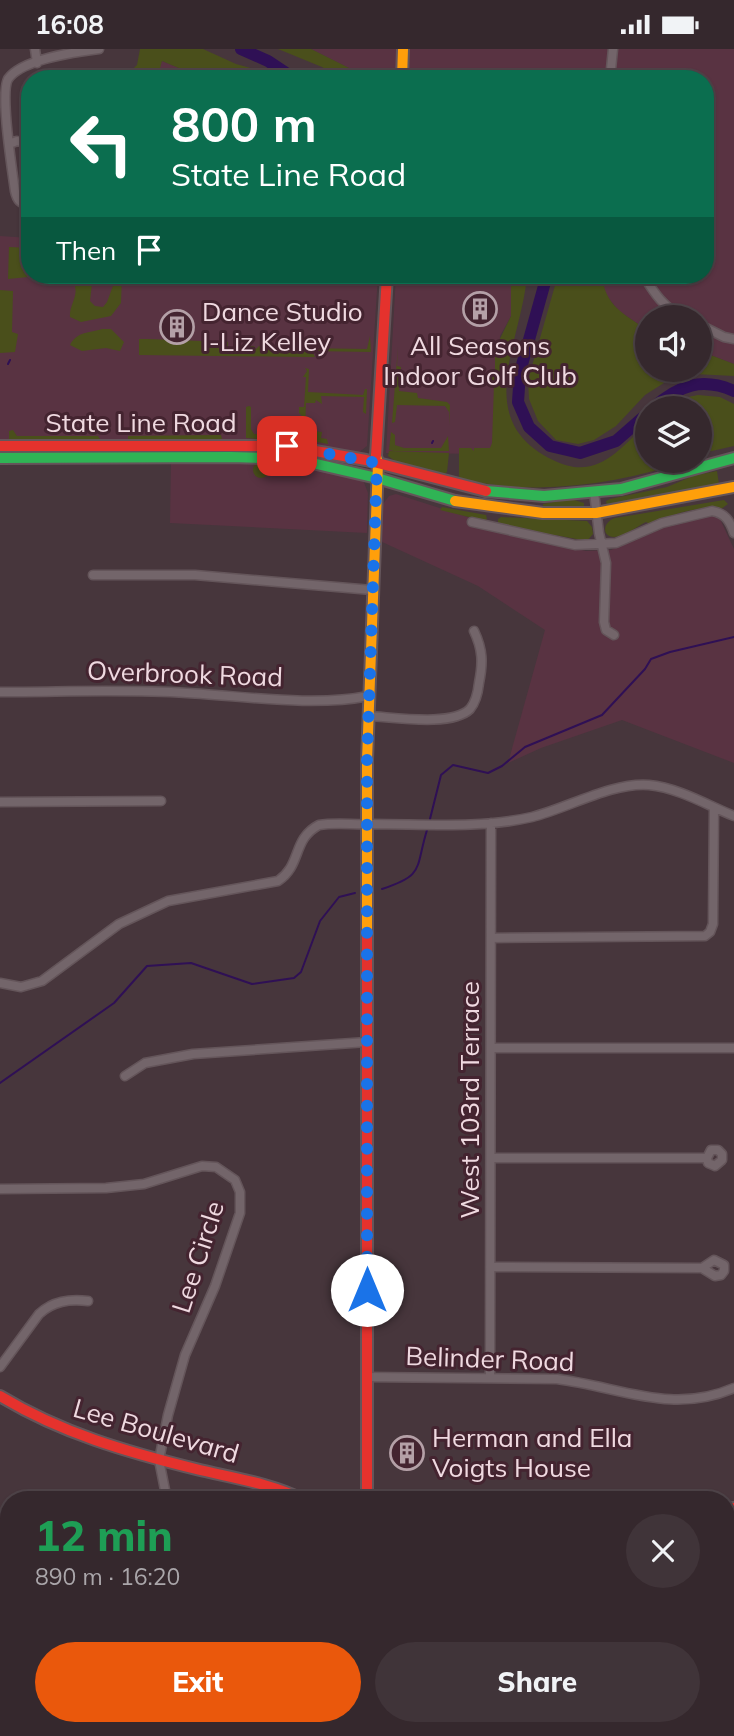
<!DOCTYPE html>
<meta charset="utf-8">
<style>
:root{--surface:#35282d;--page:#403439;--text:#f1f3f6;--muted:#aaa6aa;--line:#4f4449;--accent:#ea580c}
body{margin:0;font-family:Mulish,sans-serif;background:var(--page);color:var(--text);height:100vh;display:flex;flex-direction:column;font-size:26px;white-space:nowrap}
*{box-sizing:border-box;margin:0}
p{font-size:23px;color:var(--muted)}
.icon{flex:none;width:38px;height:38px;fill:none;stroke:currentColor;stroke-width:2;stroke-linecap:round;stroke-linejoin:round}
.map{position:relative;flex:1;overflow:hidden}
.panel{position:absolute;left:0px;top:1442px;width:735px;height:245px;display:flex;flex-direction:column;background:var(--surface);border-radius:28px 28px 0 0;box-shadow:0 2px 5px #0004,0 0 0 2px var(--line)}
.panel>*{flex:none}
.banner{position:absolute;left:21px;top:21px;width:693px;height:214px;border-radius:28px;box-shadow:0 2px 5px #0004,0 0 0 2px var(--line);background:#0b6e4f;color:#fff;overflow:hidden}
.fabs{position:absolute;left:635px;top:256px;display:grid;gap:14px}
.fabs a{display:grid;place-items:center;width:77px;height:77px;border-radius:50%;background:var(--surface);box-shadow:0 2px 5px #0004,0 0 0 2px var(--line);font-size:35px}
.pin{position:absolute;display:grid;place-items:center;width:60px;height:60px;color:#fff;margin:-30px;border-radius:14px;box-shadow:0 4px 10px #0006}
.me{position:absolute;width:77px;margin:-38px;rotate:0deg;stroke-linejoin:round;filter:drop-shadow(0 0 5px #0008)}
.turn{display:flex;align-items:center;gap:24px;height:147px;padding:0 35px;font-size:32px}
.turn .icon{width:91px;height:91px;stroke-width:2.5}
.turn b{display:block;font-size:49px;line-height:60px}
.then{display:flex;align-items:center;height:66px;padding:0 35px;background:#0003;gap:14px;font-size:26px}
.round{display:grid;place-items:center;flex:none;width:74px;height:74px;border-radius:37px;background:var(--page)}
.head{display:flex;align-items:center;justify-content:space-between;height:119px;padding:0 35px}
h1{font-size:42px;font-weight:800;line-height:52px;color:#1e9e55}
.cta{display:flex;gap:14px;margin-top:auto;padding:14px 35px}
.cta a{flex:1;height:80px;border-radius:42px;background:var(--accent);color:#fff;font-size:28px;font-weight:800;line-height:80px;text-align:center}
.cta a+a{background:var(--page);color:var(--text)}
.status{display:flex;justify-content:space-between;align-items:center;height:49px;padding:0 35px;background:var(--surface);direction:ltr}
.status svg{height:19px;fill:currentColor}
.map>svg:first-child{display:block}
.built{fill:#593342}
.green{fill:#4a4f1b}
.lines{fill:none;stroke-linecap:round;stroke-linejoin:round}
.stream{stroke:#2f1055;stroke-width:2}
.river{stroke:#2f1055;stroke-width:12}
.street-casing{stroke:#64555a;stroke-width:11}
.fast-casing{stroke:#64555a;stroke-width:14}
.slow-casing{stroke:#64555a;stroke-width:14}
.jam-casing{stroke:#64555a;stroke-width:14}
.street{stroke:#73656a;stroke-width:8}
.fast{stroke:#30b455;stroke-width:10}
.slow{stroke:#ff9f0a;stroke-width:10}
.jam{stroke:#e5322d;stroke-width:10}
.route{stroke:#1a73e8;stroke-width:12;stroke-dasharray:0 21.6}
.labels{text-anchor:middle;stroke-width:6;stroke-linejoin:round;paint-order:stroke}
.poi-label{font-size:26px;fill:#efd9e0;stroke:#442430;text-anchor:start}
.street-label{font-size:26px;fill:#efd9e0;stroke:#442430}
</style>
<div class="status"><b>16:08</b><svg viewBox="0 0 49 12"><path d="M0 12V9h3v3zM5 12V6h3v6zM10 12V3h3v9zM15 12V0h3v12zM26 1h20v11H26zM47 4h2v5h-2z"/></svg></div>
<div class="map">
<svg width="734" height="1687" viewBox="0 0 734 1687">
<rect width="100%" height="100%" fill="#47363c"/>
<path class="built" d="M311,0h87l-2,30h-32l-13,-10z
M409,0h325v315l-34,-13v-34h-52l-1,13 -28,-19 -14,-17 -3,-18 103,-1v-196h-298z
M162,12l43,18h-58z
M0,187l30,2v37h348l-11,171 -9,7 -73,-11 -285,-1z
M396,226h115v41l-11,20 -4,118 -110,-1z
M171,413h100l54,7 38,11 5,13 -1,40 -197,-10z
M396,445l81,26 -1,8 110,23 25,-1 59,-25 41,-10 9,4 14,30v214l-112,-43 -81,28 -33,15 37,-133 -67,-44 -98,-45 3,-37 6,-8z"/>
<path class="green" d="M140,0h63l33,15 33,9 9,6h-73l-43,-18 -5,18h-35l15,-14z
M278,0h33l40,20 13,10h-23l-19,-12z
M9,198l21,1 -2,29 -20,2z
M81,226h12l-3,26 5,5 8,1 4,-5 10,-27h5l-1,28 -10,13 -30,6 -11,-5c-1,-11 8,-21 5,-30z
M511,226h16c-5,67 -57,145 26,185 43,22 66,-10 94,-37l1,37h44c-64,20 -129,33 -196,25 -12,-2 -26,-2 -37,-8v-29h12l3,3v-3h16l2,-5 2,-59 -4,-1v-12l5,-2v-20l16,-33z
M558,226h44c3,31 21,38 45,55l1,39h52v-18l34,13v12l-40,-2 -27,7 -22,14 -29,31 -22,14 -16,4 -22,-4 -18,-19 -9,-22 -1,-19z
M0,241l13,1 -1,41 6,2 -3,18 -15,1z
M102,280h9l13,13 -4,9 -14,-3 -24,3 -12,-6c7,-14 20,-12 32,-16z
M370,287l1,16 -59,-1 3,6h-6l-170,-2v-16h9l80,3v7l19,1 3,-4h4l2,3 3,-3 7,3 36,1v-2l65,1z
M398,298l-1,19 4,1 -2,24 18,2 1,5 29,4 3,3 -1,20v-13l-4,-6 -48,-1 -2,17 -3,1z
M305,319l4,1 -1,23 55,3 2,-6h2l-1,25 -3,-2 1,-15 -43,-1 1,8 -6,-4 -1,3h-9l-1,27 17,2 -1,6 6,1 1,5 -23,-4 -7,2v-16l4,-3v-7l-3,-3v-6h5l2,-30h-3l4,-6z
M698,346l22,2 14,7v42l-31,7v4l-3,1v-50h-34l17,-10z
M249,357l2,1v22l3,5 35,2 5,-1 3,-7v14l-51,-4v-31z
M13,381l4,6h81l2,3h-91v-8z
M391,383l4,3v10l9,3h37l7,-12 1,15h-55l-5,-1z
M221,386l1,4h-94v-3z
M389,402l60,2 -2,19 -4,3 -48,-14 -7,-5z
M253 421a8 8 0 1 1 16 0a8 8 0 1 1-16 0Z
M717,422l2,13 -73,17 -39,5 -1,-5 4,-2 57,-12 26,-11z
M571,450l13,4v5h-41v-4z
M724,451l4,4 -7,5c-18,-5 -54,7 -71,15l-4,-2c-10,5 -22,15 -32,15 -14,-1 -10,-16 1,-19z
M442,458l44,8 1,4 -2,2 -45,-11z
M501,468l86,4 5,6 1,7 -6,7 -32,-6 -3,2 -54,-13v-5z"/>
<g class="lines">
<path class="stream" d="M8,315l2,-4
M432,394l1,-2
M430,770l11,-44 12,-10 35,8 14,-7 23,-19 77,-32 43,-46 6,-10 19,-7 64,-15
M382,840c43,-14 33,-20 45,-59
M0,1034l114,-80 33,-37 44,-3 61,21 42,-6 7,-6 19,-51 19,-24 16,-4"/>
<path class="river" d="M241,0l27,12 27,18
M547,226l-27,97 -2,30 11,25 21,19 30,7 36,-12 32,-28
M653,359c26,-23 49,-31 81,-17"/>
<g class="street-casing">
<path id="street" d="M35,0l2,14
M610,30l3,-30
M9,95l8,-3 13,3
M30,156c-10,-1 -13,-5 -15,-14 -3,-22 -15,-97 -7,-112 14,-20 67,-27 91,-30
M643,226c12,19 20,32 40,42
M700,276l24,12 10,2
M594,443l5,41 7,30 -2,59 2,8 8,5
M472,473l103,23 41,-2 46,-20 50,-12c13,2 18,10 22,22
M93,526h102l177,15
M0,643c62,0 125,-3 187,1 58,3 125,14 182,3
M368,667c25,1 84,11 102,-7 6,-7 8,-17 9,-26 4,-20 4,-33 -5,-52
M0,753l161,-1
M491,889l214,-2 5,-4 3,-8 1,-116
M0,934l21,4 21,-6 77,-57 49,-23 110,-20c24,-16 14,-42 41,-56 17,-3 36,0 53,-1 53,0 108,5 160,-7 36,-9 80,-35 117,-32 30,3 58,20 85,31
M491,999h243
M125,1027l20,-13 48,-9 174,-12
M491,1109h216l1,5 7,3 7,-6v-6l-4,-4h-7l-4,8
M0,1140l106,-1 38,-4 58,-18 14,1 19,13 5,12v21l-25,73 -30,69 -17,60 -9,45 8,40
M491,1218l211,1 13,8 6,-1 3,-4v-6l-10,-5 -12,8
M0,1318l39,-53c14,-13 30,-15 49,-13
M367,1328l190,2c63,8 115,36 177,9
M490,1328l1,-554
M726,1584h8
M0,1596h9
M532,1687l6,-9"/>
</g>
<g class="fast-casing">
<path id="fast" d="M0,409l231,-1 64,2 82,19 78,23
M486,442l58,5 77,-7 113,-31"/>
</g>
<g class="slow-casing">
<path id="slow" d="M402,30l1,-30
M455,452l88,12h53l138,-26
M367,884v-173l11,-297 -2,-7
M367,1678v9"/>
</g>
<g class="jam-casing">
<path id="jam" d="M0,397h287l79,14 120,31
M376,407l11,-181
M367,884v567
M0,1347c61,37 127,56 196,73 37,9 74,14 108,31
M726,1460l8,-1"/>
</g>
<use href="#street" class="street"/>
<use href="#fast" class="fast"/>
<use href="#slow" class="slow"/>
<use href="#jam" class="jam"/>
</g>
<g class="lines">
<path class="route" d="M287,397l90,17 -10,297v530"/>
</g>
<defs>
<g id="building-ring" transform="scale(1.75)"><circle r="9.5" fill="#442430" stroke="#b4a0a7" stroke-width="1.5"/><path d="M-4-6H4V6H1V3H-1V6H-4ZM-2.5-4.3h1.7v1.8h-1.7ZM.8-4.3h1.7v1.8H.8ZM-2.5-1h1.7V.8h-1.7ZM.8-1h1.7V.8H.8Z" fill="#b4a0a7"/></g>
</defs>
<g fill-rule="evenodd">
<use href="#building-ring" x="480" y="260"/>
<use href="#building-ring" x="177" y="278"/>
<use href="#building-ring" x="407" y="1404"/>
</g>
<g class="labels">
<g class="poi-label">
<text x="202" y="272">Dance Studio<tspan x="202" dy="30">I-Liz Kelley</tspan></text>
<text x="480" y="306" text-anchor="middle">All Seasons<tspan x="480" dy="30">Indoor Golf Club</tspan></text>
<text x="432" y="1398">Herman and Ella<tspan x="432" dy="30">Voigts House</tspan></text>
</g>
<g class="street-label">
<text x="141" y="383">State Line Road</text>
<text transform="translate(185 625) rotate(2)" y="9">Overbrook Road</text>
<text transform="translate(470 1051) rotate(-90)" y="9">West 103rd Terrace</text>
<text transform="translate(198 1208) rotate(-72)" y="9">Lee Circle</text>
<text transform="translate(490 1310) rotate(2)" y="9">Belinder Road</text>
<text transform="translate(156 1382) rotate(16)" y="9">Lee Boulevard</text>
</g>
</g>
</svg>
<div class="fabs">
<a><svg class="icon" aria-label="sound" viewBox="0 0 24 24"><path d="M4 9h4l5-4v14l-5-4H4zM17 9q2 3 0 6"/></svg></a>
<a><svg class="icon" aria-label="layers" viewBox="0 0 24 24"><path d="M12 4l9 5-9 5-9-5zM3 14l9 5 9-5"/></svg></a>
</div>
<div class="pin" style="left:287px;top:397px;background:#d93025"><svg class="icon" aria-label="arrive" viewBox="0 0 24 24"><path d="M6 21V4h12l-3 4 3 4H6"/></svg></div>
<svg class="me" style="left:367px;top:1241px" viewBox="-20 -20 40 40"><circle r="19" fill="#fff"/><path d="M0-13L10 11 0 6-10 11z" fill="#1a73e8"/></svg>
<div class="banner">
<div class="turn"><svg class="icon" aria-label="left" viewBox="0 0 24 24"><path d="M17 20v-9H6M10 6l-5 5 5 5"/></svg><div><b>800 m</b>State Line Road</div></div>
<div class="then">Then<svg class="icon" aria-label="arrive" viewBox="0 0 24 24"><path d="M6 21V4h12l-3 4 3 4H6"/></svg></div>
</div>
<section class="panel">
<div class="head"><div><h1>12 min</h1><p>890 m · 16:20</p></div><a class="round"><svg class="icon" aria-label="close" viewBox="0 0 24 24"><path d="M6 6l12 12M18 6L6 18"/></svg></a></div>
<div class="cta"><a>Exit</a><a>Share</a></div>
</section>
</div>
